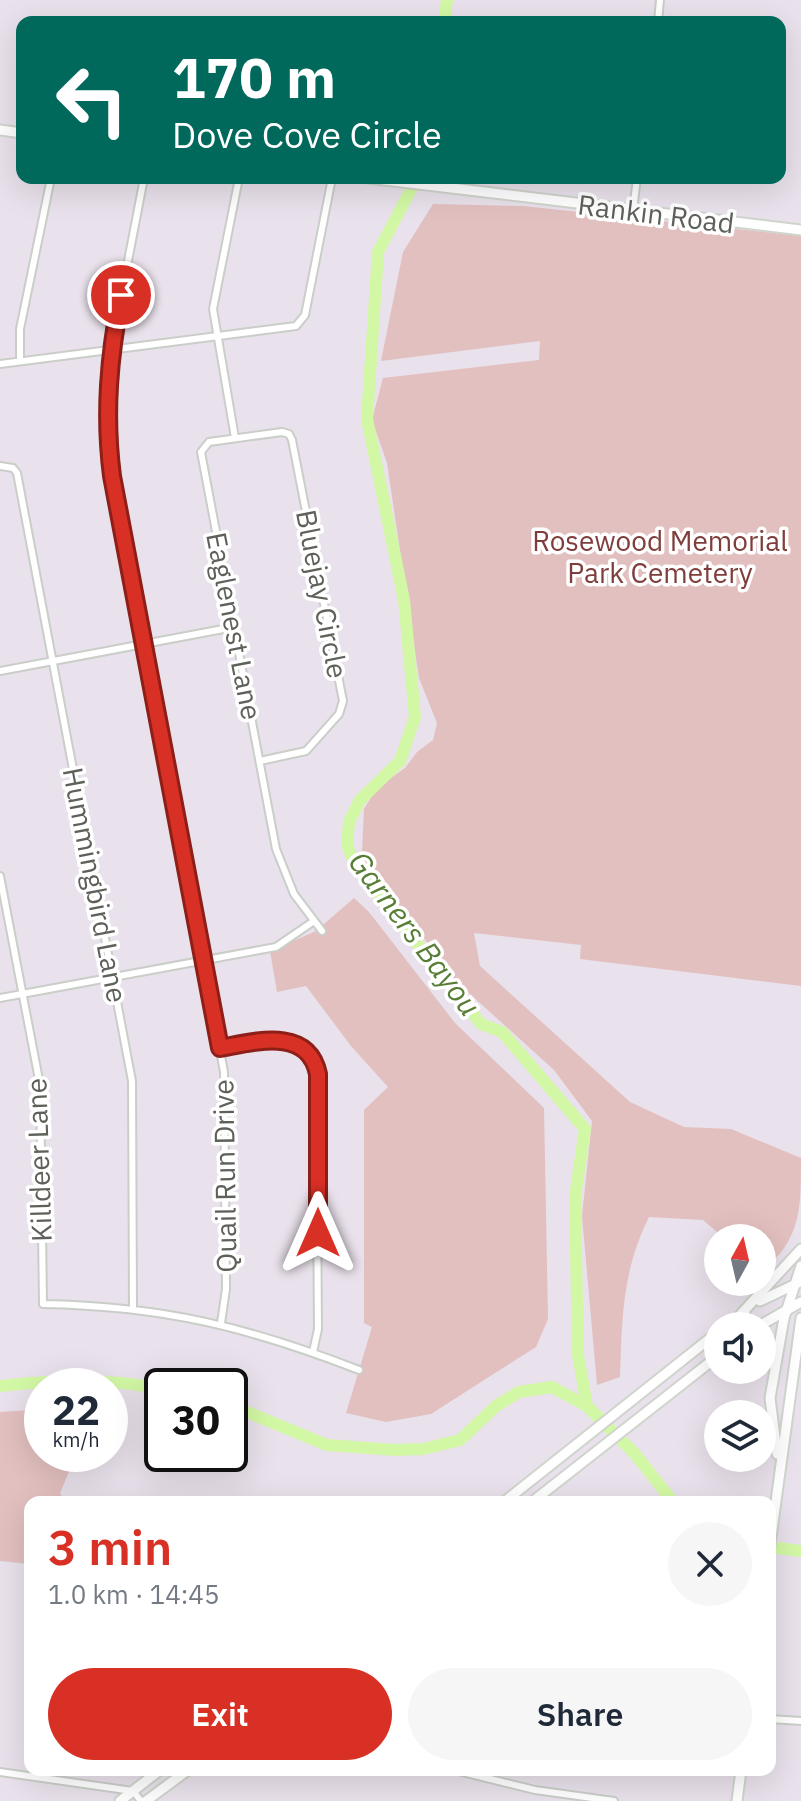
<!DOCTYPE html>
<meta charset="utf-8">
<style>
:root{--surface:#fff;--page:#f6f6f7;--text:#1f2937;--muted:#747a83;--accent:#d93025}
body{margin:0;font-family:"IBM Plex Sans",sans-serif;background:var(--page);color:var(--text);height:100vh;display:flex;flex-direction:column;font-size:30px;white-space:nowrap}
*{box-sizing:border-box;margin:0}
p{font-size:26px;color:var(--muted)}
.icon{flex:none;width:44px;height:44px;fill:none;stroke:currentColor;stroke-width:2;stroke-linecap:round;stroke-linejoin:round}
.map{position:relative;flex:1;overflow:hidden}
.side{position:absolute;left:24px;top:1496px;width:752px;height:280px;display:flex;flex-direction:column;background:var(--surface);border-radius:16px;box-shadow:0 8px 32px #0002}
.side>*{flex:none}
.top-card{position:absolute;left:16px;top:16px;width:770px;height:168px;border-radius:16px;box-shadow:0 8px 32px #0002;background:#00695c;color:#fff;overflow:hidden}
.needle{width:52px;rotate:8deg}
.buttons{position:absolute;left:704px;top:1224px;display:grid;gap:16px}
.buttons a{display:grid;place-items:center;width:72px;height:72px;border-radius:50%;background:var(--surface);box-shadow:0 8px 32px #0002;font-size:40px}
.speed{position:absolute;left:24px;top:1368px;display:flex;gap:16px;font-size:40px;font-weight:700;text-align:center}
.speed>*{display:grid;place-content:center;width:104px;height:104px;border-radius:50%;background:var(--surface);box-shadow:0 8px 32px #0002;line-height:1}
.speed small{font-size:20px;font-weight:400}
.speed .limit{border:4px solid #111;border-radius:12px;background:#fff;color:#111}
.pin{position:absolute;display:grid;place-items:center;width:68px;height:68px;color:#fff;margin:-34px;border:4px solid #fff;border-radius:50%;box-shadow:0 2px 8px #0007}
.me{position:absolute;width:88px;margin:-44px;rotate:0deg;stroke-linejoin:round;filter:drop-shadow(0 0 6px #0008)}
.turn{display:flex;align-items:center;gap:28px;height:168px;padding:0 24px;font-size:36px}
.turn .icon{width:104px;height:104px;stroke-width:2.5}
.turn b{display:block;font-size:56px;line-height:68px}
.round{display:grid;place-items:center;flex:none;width:84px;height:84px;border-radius:42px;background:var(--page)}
.headline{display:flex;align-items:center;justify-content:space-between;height:136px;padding:0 24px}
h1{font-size:48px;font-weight:600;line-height:60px;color:var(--accent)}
.action{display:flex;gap:16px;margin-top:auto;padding:16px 24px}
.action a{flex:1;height:92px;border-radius:48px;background:var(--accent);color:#fff;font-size:32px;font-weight:600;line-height:92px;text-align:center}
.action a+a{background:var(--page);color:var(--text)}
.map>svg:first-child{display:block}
.green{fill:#e2c0bf}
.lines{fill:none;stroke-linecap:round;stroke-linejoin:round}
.river{stroke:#d3f8a5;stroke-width:12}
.street-casing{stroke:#cacec8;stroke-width:10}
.secondary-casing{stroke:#cfd4cc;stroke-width:13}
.street{stroke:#fff;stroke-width:6}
.secondary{stroke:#fff;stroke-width:9}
.route-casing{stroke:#8d1f18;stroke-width:20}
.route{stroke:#d93025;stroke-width:14}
.labels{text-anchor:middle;stroke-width:7;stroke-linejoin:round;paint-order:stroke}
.street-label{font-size:28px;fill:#5d615a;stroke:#fff}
.park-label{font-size:28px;fill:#7f3e3b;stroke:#fff}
.water-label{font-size:30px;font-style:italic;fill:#587e36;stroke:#fff}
</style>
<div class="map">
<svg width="801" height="1801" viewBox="0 0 801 1801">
<rect width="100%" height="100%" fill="#e9e1eb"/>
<path class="green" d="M433,204l90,2 278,30v750l-221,-27 1,-14 -107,-12 6,33 150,136 54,25 47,2 70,29c0,51 0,82 -39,113v-33h-38l-21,-18 -54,-3c-27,54 -27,102 -29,160l-23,8 -15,-169 10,-95 -38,-51 -106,-96 -30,-45 -49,-54 -7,-23 2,-43 13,-21 28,-20 12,-16 16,-12 4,-17 -18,-45 -32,-215 -15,-43 11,-42 156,-18 1,-19 -159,20 22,-109z
M354,898l15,14 86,111 89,85 4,211 -12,28 -105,67 -45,8 -40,-9 26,-86 -8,-4v-213l24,-23 -37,-41 -45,-60 -29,6 -7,-41 46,-20z
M31,1410l11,13v31h27l5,6 -14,33 5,9h-35v62l-30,-3v-149z"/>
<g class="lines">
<path class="river" d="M444,22l3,-22
M417,178l-39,74 -11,167 37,181 11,117 -15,44 -40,39 -11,22 -2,23 8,20 126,159 21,8 83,97 -10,68 3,158 9,51 48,48 38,48
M0,1386c55,-6 108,-8 162,3
M230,1405l97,40 68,5 28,-1 37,-9 36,-34 23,-14 33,-5 35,19
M770,1547l31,4"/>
<g class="street-casing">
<path id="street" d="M658,22l2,-22
M144,178l-33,171 -4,90 117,633 2,217 -5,34
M633,210l4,-32
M20,361v-32l31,-151
M0,364l296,-38 9,-11 27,-137
M235,438l-22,-129 26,-131
M0,466l13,2 4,5 115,608 1,226
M0,671l234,-44
M260,761l46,-10 33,-37 4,-13 -51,-261 -3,-6 -7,-2 -73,10 -8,10 75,397 18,45 28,37
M0,876l40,209 3,219c120,2 205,23 316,66
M0,998l276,-51 38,-26
M220,1048c35,-6 77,-21 96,18l2,263 -5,23
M770,1719l31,2
M454,1770l81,20 79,11
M0,1772l133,19 8,10"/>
</g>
<g class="secondary-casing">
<path id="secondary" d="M0,130l22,3
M368,178l433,52
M760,1301l38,-18
M741,1314l60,-65
M725,1326l20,-14
M759,1326l42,-24
M762,1343l11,21
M777,1454l-7,-56 14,-80 17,-52
M504,1502l214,-170
M532,1502l186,-146
M770,1545l31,-227
M120,1801l40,-31
M146,1801l42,-31
M737,1801l4,-31"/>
</g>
<use href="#street" class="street"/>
<use href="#secondary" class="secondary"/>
</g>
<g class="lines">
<g class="route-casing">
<path id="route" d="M121,295c-12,62 -17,119 -9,181l108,572c34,-6 88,-22 98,26v159"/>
</g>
<use href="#route" class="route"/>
</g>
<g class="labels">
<g class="street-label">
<text transform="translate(656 214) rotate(7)" y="10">Rankin Road</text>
<text transform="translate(322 594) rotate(79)" y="10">Bluejay Circle</text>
<text transform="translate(234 626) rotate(79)" y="10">Eaglenest Lane</text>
<text transform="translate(95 885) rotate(79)" y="10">Hummingbird Lane</text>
<text transform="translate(39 1160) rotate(-92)" y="10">Killdeer Lane</text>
<text transform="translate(225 1176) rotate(-91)" y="10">Quail Run Drive</text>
</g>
<g class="park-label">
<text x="660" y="551">Rosewood Memorial<tspan x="660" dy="32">Park Cemetery</tspan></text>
</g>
<g class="water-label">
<text transform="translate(414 934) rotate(53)" y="10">Garners Bayou</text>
</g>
</g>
</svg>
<div class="buttons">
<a><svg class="needle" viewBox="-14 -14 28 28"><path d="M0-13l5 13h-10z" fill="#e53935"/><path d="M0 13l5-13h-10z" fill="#747a83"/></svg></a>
<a><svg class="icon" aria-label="sound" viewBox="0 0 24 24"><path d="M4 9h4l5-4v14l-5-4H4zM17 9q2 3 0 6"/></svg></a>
<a><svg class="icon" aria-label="layers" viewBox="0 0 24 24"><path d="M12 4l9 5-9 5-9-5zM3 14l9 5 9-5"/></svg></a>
</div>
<div class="speed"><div>22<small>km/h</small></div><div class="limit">30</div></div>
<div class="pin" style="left:121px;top:295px;background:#d93025"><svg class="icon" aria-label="arrive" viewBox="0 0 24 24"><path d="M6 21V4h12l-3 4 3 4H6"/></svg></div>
<svg class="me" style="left:318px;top:1233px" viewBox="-20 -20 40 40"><path d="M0-17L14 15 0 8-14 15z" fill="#d93025" stroke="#fff" stroke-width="4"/></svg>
<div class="top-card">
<div class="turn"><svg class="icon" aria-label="left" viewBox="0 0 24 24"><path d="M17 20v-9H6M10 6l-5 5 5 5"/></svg><div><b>170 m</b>Dove Cove Circle</div></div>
</div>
<section class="side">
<div class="headline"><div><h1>3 min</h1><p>1.0 km · 14:45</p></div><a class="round"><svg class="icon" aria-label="close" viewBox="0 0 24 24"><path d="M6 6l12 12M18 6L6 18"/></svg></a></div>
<div class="action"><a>Exit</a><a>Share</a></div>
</section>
</div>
